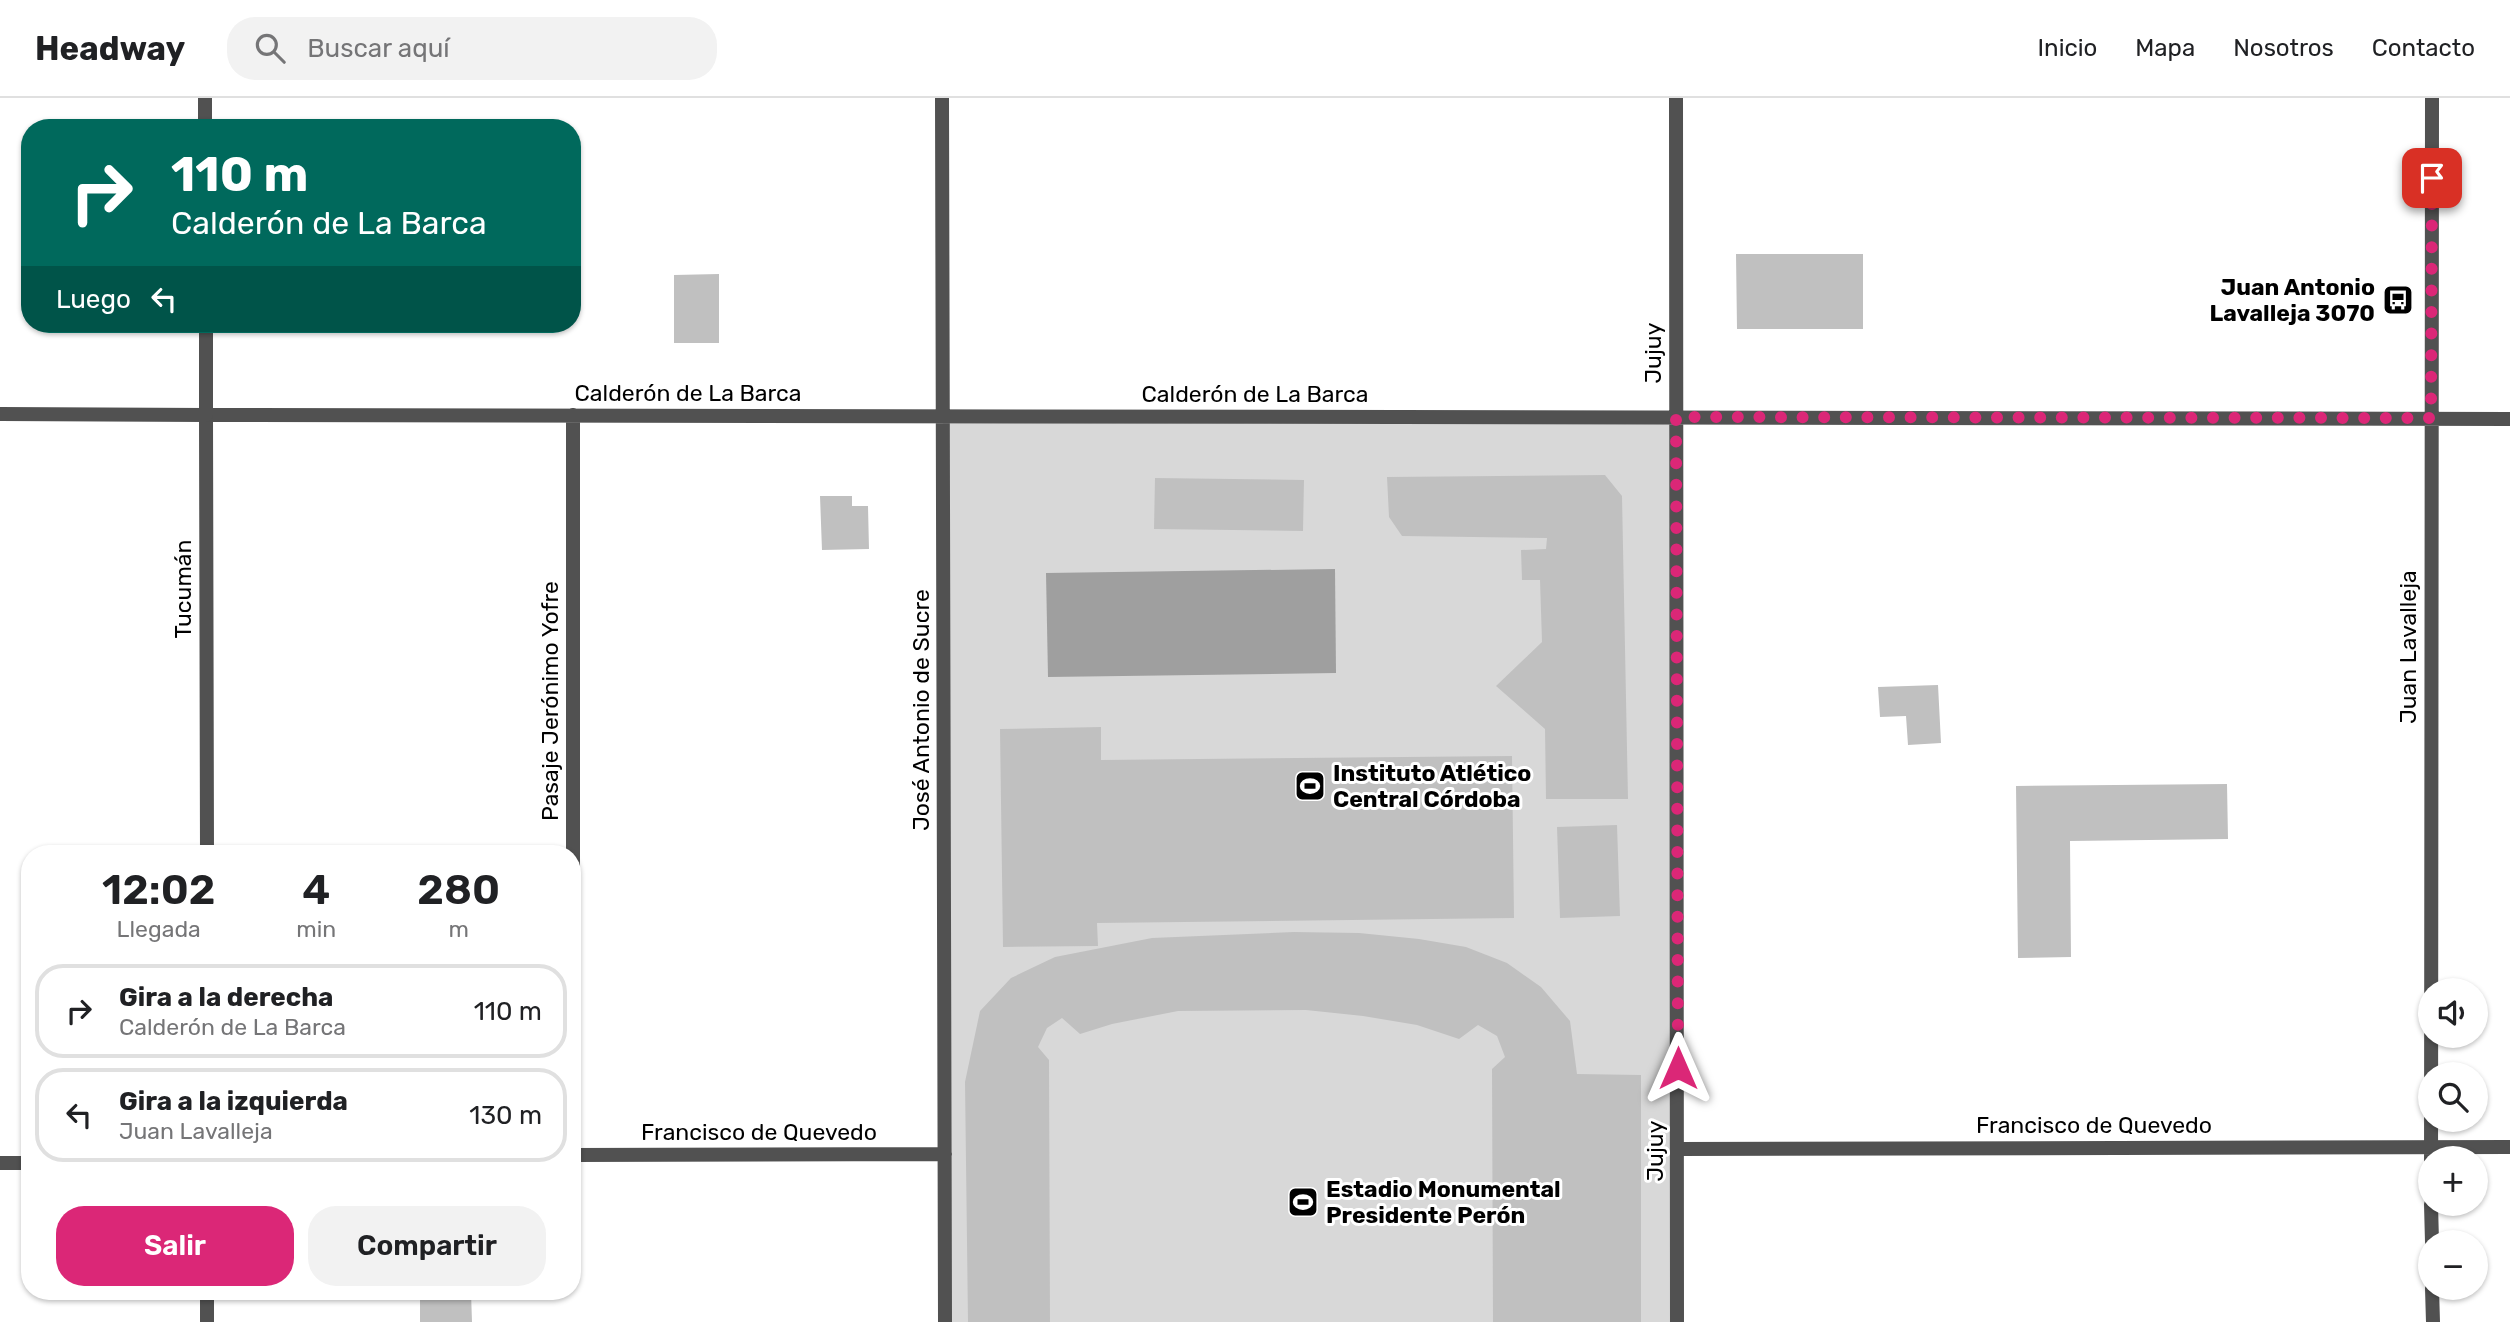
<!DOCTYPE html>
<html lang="es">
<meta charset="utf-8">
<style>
:root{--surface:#fff;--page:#f2f2f2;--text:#202124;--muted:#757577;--line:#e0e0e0;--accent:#db2777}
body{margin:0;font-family:Rubik,sans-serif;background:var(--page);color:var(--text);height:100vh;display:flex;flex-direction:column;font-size:26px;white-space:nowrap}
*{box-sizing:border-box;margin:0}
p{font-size:23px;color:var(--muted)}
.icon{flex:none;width:38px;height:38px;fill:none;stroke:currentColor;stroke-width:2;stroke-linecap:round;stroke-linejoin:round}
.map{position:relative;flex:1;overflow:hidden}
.sheet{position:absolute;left:21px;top:747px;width:560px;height:455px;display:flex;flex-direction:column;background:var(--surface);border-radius:28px;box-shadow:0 2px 5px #0004}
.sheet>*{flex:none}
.banner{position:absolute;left:21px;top:21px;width:560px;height:214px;border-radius:28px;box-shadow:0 2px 5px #0004;background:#00695c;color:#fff;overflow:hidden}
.controls{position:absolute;left:2418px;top:880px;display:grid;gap:14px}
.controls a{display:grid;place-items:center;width:70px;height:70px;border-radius:50%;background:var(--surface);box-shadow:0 2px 5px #0004;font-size:35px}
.pin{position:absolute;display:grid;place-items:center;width:60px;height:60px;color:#fff;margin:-30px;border-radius:14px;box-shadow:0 4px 10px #0006}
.me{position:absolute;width:77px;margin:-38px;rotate:0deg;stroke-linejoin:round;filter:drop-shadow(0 0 5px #0008)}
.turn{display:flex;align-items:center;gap:24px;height:147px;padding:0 35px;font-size:32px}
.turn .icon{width:91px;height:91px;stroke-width:2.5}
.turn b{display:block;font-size:49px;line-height:60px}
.then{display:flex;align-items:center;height:66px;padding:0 35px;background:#0003;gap:14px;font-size:26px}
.eta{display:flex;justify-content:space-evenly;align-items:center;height:119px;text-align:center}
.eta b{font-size:42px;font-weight:600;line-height:49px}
.cta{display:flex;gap:14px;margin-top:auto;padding:14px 35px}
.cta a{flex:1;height:80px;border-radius:28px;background:var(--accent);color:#fff;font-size:28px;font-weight:600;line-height:80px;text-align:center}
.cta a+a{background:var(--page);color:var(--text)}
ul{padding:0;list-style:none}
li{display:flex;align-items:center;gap:21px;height:94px;margin:0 14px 10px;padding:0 21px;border:4px solid var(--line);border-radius:28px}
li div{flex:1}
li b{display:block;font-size:26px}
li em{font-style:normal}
header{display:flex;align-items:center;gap:42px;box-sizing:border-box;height:98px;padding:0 35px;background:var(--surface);border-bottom:2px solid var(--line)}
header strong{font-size:33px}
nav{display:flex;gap:38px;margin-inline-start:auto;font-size:24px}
.search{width:490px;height:63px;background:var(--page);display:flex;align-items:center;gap:18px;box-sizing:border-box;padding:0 24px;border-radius:28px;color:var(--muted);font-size:26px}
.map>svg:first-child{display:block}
.green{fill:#d8d8d8}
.water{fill:#9f9f9f}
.building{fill:#c0c0c0}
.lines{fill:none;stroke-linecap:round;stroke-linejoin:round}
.minor{stroke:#515151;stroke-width:14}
.tertiary{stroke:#515151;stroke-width:14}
.route{stroke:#db2777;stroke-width:12;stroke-dasharray:0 21.6}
.labels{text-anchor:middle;stroke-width:6;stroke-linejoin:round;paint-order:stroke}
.poi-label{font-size:23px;font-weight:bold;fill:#000;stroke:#fff;text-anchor:start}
.street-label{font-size:23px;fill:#000;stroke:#fff}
</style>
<header>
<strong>Headway</strong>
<div class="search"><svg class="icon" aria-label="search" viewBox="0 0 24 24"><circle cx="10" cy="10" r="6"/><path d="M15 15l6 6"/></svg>Buscar aquí</div>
<nav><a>Inicio</a><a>Mapa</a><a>Nosotros</a><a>Contacto</a></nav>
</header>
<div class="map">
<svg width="2510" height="1224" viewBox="0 0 2510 1224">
<rect width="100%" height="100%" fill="#fff"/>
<path class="green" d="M943,318l733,1v905h-731z"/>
<path class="water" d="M1335,471l1,104 -288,4 -2,-104z"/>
<path class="building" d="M1736,156h127v75h-126z
M719,176v69h-45v-68z
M1605,377l17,21 6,303h-82l-1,-70 -49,-43 46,-44 -2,-62h-18l-1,-30 25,-1 1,-11 -145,-2 -13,-19 -2,-40z
M1155,380l149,2 -1,51 -149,-2z
M820,398h32v10h16l1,43 -47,1z
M1938,587l3,58 -33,2 -2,-29 -26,1 -2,-30z
M1101,629v33l411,-4 2,162 -417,5 1,23 -95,1 -3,-218z
M2227,686l1,55 -158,2 1,116 -53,1 -2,-172z
M1617,727l3,91 -60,2 -3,-91z
M1294,834l65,1 60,6 47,8 41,16 34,24 29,34 7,53 64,1v247h-148l-1,-253 13,-12 -8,-21 -19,-11 -19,14 -42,-14 -54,-9 -57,-6 -128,1 -66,13 -32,10 -18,-16 -15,10 -9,19 11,13 1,262h-82l-3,-240 15,-71 31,-33 44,-21 97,-19z
M420,1194h51l1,30h-52z"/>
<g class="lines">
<path class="minor" d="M942,0l3,1224
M1676,0l1,1224
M573,317v740
M207,756l-1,-439 2304,4
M1678,1051l832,-2
M572,1057l373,-1
M0,1065h30
M2431,1098l1,-1098
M2431,1106l1,38
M2432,1190l1,34
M207,1224v-30"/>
<path class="tertiary" d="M205,0v30
M0,316l206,1v-91"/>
</g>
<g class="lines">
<path class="route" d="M1678,970l-2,-651 755,1 1,-240"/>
</g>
<defs>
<g id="bus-square" transform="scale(1.575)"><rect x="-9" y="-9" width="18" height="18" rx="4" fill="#000" stroke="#fff"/><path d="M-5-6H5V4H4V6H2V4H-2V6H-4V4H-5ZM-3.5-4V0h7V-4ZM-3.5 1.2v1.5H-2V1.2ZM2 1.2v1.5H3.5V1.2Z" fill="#fff"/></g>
<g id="stadium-square" transform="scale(1.575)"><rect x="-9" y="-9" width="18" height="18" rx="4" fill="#000" stroke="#fff"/><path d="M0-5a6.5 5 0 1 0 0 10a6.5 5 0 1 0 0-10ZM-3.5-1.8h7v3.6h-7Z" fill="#fff"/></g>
</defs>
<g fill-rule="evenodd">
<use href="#bus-square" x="2398" y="202"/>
<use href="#stadium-square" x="1310" y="688"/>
<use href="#stadium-square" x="1303" y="1104"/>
</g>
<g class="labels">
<g class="poi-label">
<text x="2375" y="197" text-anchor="end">Juan Antonio<tspan x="2375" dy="26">Lavalleja 3070</tspan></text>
<text x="1333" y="683">Instituto Atlético<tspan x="1333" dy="26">Central Córdoba</tspan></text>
<text x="1326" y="1099">Estadio Monumental<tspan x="1326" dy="26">Presidente Perón</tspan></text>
</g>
<g class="street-label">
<text transform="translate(1653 255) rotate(-90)" y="8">Jujuy</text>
<text x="688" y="303">Calderón de La Barca</text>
<text x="1255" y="304">Calderón de La Barca</text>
<text transform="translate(183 491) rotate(-90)" y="8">Tucumán</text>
<text transform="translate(2408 549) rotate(-90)" y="8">Juan Lavalleja</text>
<text transform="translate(550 603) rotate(-90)" y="8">Pasaje Jerónimo Yofre</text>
<text transform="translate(921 612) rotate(-90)" y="8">José Antonio de Sucre</text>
<text x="2094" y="1035">Francisco de Quevedo</text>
<text x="759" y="1042">Francisco de Quevedo</text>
<text transform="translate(1655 1053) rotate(-90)" y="8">Jujuy</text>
</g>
</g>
</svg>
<div class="controls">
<a><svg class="icon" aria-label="sound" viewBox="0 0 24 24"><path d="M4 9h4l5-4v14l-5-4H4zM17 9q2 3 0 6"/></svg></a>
<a><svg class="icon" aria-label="search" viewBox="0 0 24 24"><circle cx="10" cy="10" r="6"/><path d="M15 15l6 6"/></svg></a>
<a>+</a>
<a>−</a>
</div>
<div class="pin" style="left:2432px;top:80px;background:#d93025"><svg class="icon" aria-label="arrive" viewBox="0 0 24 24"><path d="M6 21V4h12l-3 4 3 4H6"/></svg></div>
<svg class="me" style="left:1678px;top:970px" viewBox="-20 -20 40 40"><path d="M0-17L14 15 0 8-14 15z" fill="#db2777" stroke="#fff" stroke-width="4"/></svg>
<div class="banner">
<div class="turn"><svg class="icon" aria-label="right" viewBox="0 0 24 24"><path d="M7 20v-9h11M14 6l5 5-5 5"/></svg><div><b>110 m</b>Calderón de La Barca</div></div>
<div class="then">Luego<svg class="icon" aria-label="left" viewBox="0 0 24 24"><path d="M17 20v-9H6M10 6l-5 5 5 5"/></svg></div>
</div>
<section class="sheet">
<div class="eta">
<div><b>12:02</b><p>Llegada</p></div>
<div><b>4</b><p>min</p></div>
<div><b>280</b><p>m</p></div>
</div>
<ul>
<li><svg class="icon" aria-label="right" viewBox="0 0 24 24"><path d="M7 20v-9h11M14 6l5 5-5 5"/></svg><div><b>Gira a la derecha</b><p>Calderón de La Barca</p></div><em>110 m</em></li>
<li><svg class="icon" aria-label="left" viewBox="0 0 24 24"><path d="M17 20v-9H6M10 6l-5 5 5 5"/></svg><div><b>Gira a la izquierda</b><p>Juan Lavalleja</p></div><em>130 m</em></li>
</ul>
<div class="cta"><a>Salir</a><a>Compartir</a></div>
</section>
</div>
